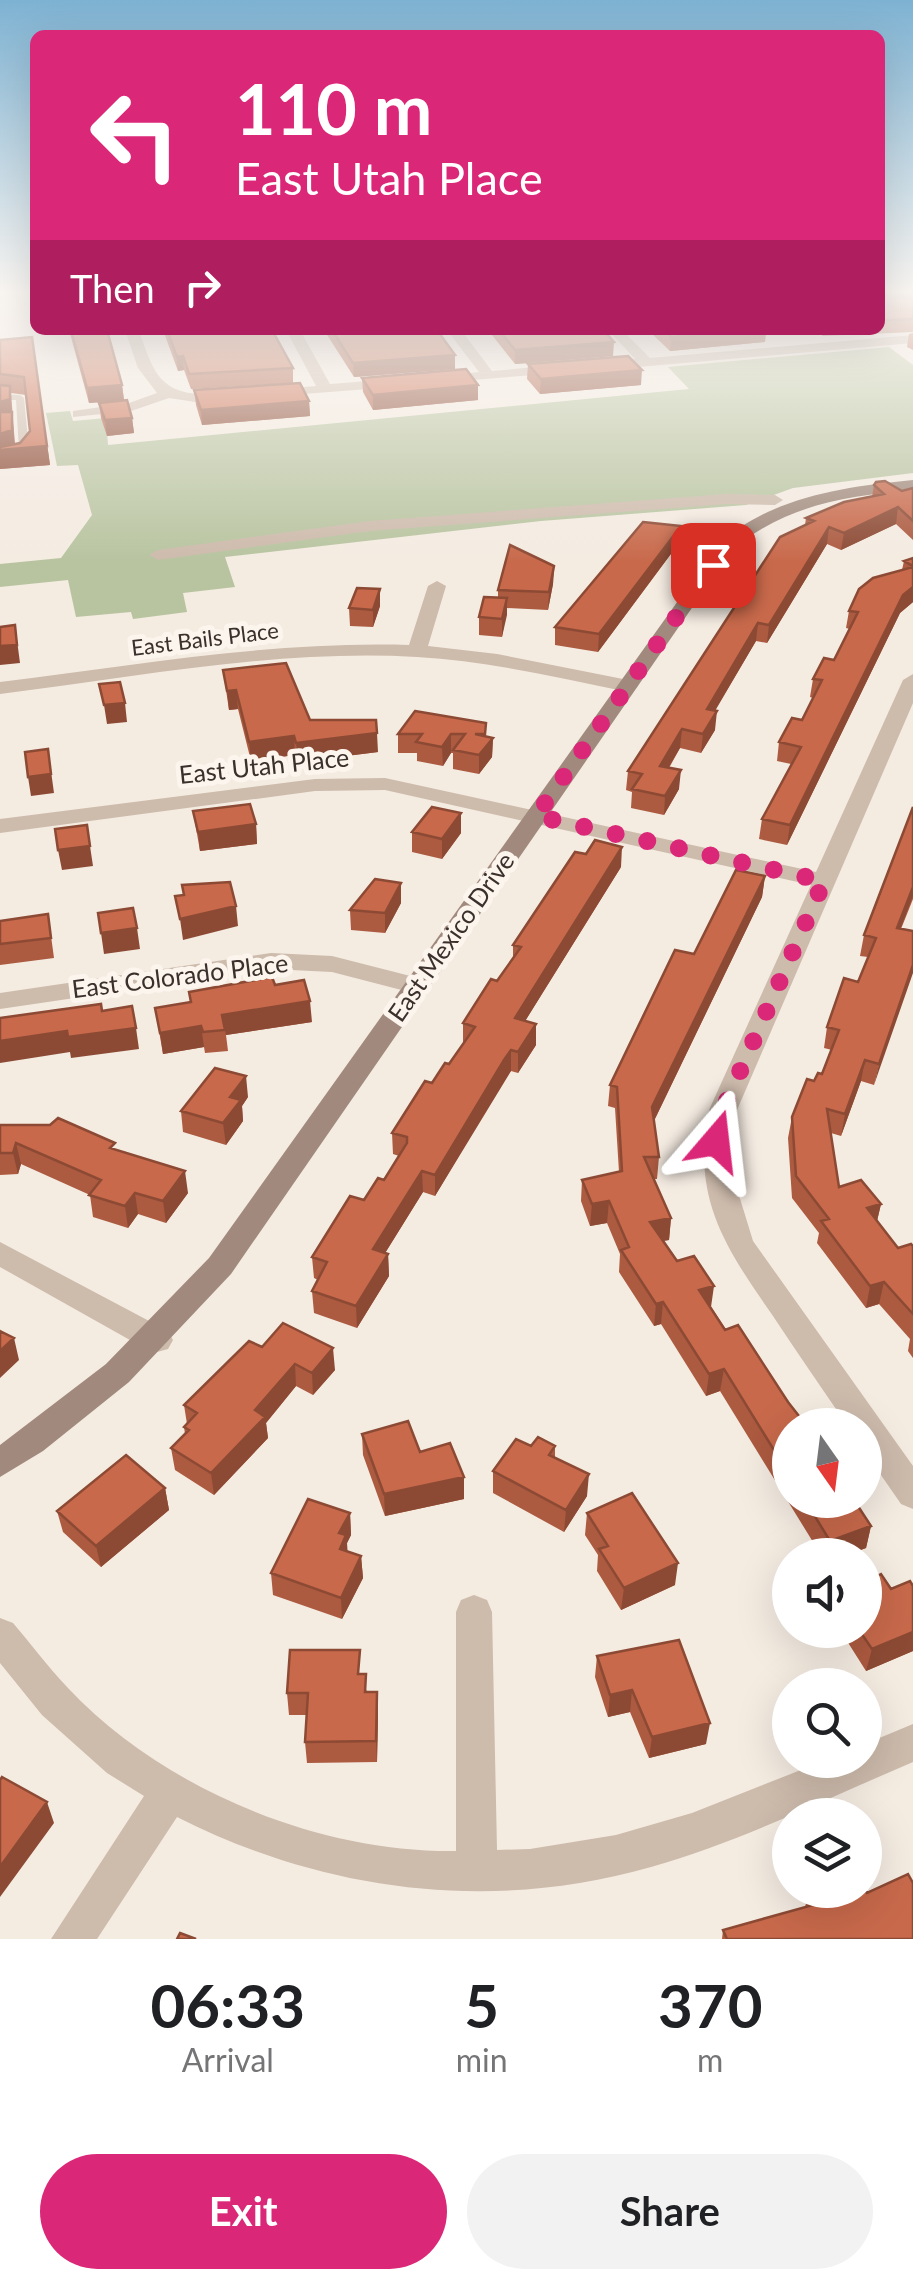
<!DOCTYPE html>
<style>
:root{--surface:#fff;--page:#f2f2f2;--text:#202124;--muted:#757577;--accent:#db2777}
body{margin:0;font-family:Lato,sans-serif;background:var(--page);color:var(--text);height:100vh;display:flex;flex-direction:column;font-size:38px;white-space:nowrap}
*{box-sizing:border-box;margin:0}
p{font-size:32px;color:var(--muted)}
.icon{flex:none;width:55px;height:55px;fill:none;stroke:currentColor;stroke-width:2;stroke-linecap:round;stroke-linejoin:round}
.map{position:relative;height:1939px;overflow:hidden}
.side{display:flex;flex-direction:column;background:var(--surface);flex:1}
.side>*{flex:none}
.guide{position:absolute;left:30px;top:30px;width:855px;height:305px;border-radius:15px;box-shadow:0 10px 40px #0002;background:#db2777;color:#fff;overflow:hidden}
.needle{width:65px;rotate:166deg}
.tools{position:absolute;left:772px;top:1408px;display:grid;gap:20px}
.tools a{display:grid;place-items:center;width:110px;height:110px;border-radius:50%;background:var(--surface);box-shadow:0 10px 40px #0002;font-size:50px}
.pin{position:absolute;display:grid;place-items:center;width:85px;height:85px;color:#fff;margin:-42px;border-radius:20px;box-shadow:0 5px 15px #0006}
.me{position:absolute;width:110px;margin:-55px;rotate:17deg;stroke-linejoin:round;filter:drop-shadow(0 0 8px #0008)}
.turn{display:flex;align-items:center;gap:35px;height:210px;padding:0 40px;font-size:45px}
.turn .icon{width:130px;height:130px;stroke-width:2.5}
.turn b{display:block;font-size:70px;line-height:85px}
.then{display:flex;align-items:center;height:95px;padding:0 40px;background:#0003;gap:20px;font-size:38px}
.eta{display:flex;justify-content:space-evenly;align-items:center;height:170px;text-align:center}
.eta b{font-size:60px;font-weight:700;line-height:70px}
.action{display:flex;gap:20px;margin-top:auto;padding:20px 40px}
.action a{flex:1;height:115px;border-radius:60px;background:var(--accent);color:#fff;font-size:40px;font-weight:700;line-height:115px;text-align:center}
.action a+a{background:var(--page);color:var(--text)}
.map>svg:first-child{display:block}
.green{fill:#b8c4a0}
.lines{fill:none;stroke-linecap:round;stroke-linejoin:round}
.lane{fill:#cdbbac;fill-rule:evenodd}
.street{fill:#cdbbac;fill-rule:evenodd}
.secondary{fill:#a18a7d;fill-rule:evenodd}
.wall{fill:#ac5a40;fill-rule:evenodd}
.shaded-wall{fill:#8c4a34}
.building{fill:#c8694b;stroke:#8c4a34;stroke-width:2.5}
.route{stroke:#db2777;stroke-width:18;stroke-dasharray:0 32.4}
.labels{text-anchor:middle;stroke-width:10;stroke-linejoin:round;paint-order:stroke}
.far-street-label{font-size:22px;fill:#3b302b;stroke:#fbf5ee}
.street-label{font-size:25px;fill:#3b302b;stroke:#fbf5ee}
</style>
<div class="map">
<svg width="913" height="1939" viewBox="0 0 913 1939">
<rect width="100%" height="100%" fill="#f4ebe1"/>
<path class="green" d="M889,347l24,18v108l-120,15 -47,17 -205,16 -316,36 10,30 -52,6 4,19 -54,7 -2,-7 -55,5 -8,-37 -68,7v-23l61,-6 31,-43 -14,-50 -21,1 -11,-53 24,-2 3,10 33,-3 2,27 581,-56 -21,-22z"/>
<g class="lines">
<path class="lane" d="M0,394l20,1 4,3 5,52 -7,8 -22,5v-6l16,-3 3,-4 -3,-50h-16z"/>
<path class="street" d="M125,330h14c12,36 19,63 62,64 12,0 22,-2 31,4l-7,4 -23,1 -33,-5 -38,13 -58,6v-6l56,-8 28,-10 -19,-25z
M286,330h14l30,54 64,-5 7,4 -7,4 -129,10 -2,-3 7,-4 46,-4z
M447,330h14l31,41 67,-6 7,4 -7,4 -125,10v-6l5,-1 40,-4z
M608,330h14l28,28 263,-23v8l-309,27 -5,-1v-6l36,-4z
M727,494l48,1 8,5 -8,5 -48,-1 -357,27 -212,29 -9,-5 9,-5 212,-29z
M437,581l9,5 -18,60 69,8 131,26 10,6 -10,6c-70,-14 -139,-31 -211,-35 -139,-8 -279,20 -417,37v-12c136,-17 272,-41 409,-37l19,-59z
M913,674v29l-176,407 -5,36 2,33 19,62 160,225v43l-12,-5 -36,-52v-27h-18c-25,-36 -50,-73 -74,-109 -48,-69 -82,-118 -64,-206l102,-225 -426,-95 -70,1 -315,42v-14l315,-40 70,-1 431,94 87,-192z
M271,953l61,3 94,24 4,6 -13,8 -85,-22 -61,-3 -271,40v-16z
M0,1242l168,89 5,9 -5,9 -11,3 -11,-3 -146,-82z
M474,1595l13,5 5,12 5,238 33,-1 86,-14 76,-22 134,-53h39v-16l48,-20v38c-87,37 -171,79 -262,105 -160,46 -326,25 -474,-50l-80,122h-46l93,-143 -37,-23 -65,-58 -42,-52v-45l13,5c18,21 35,44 55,65 95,101 250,165 388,163v-239l5,-12z"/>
<path class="secondary" d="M913,480v10c-67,6 -128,15 -181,60l-501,724 -102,108 -86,69 -43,26v-32l106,-81 103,-106 511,-716c56,-46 123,-55 193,-62z"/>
</g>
<path class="wall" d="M880,291h33v41l-90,4 -7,-6h64z
M69,330h38l15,55 2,15 -35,3z
M163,330h109l21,38v15l-102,6 -7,-19 -6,1z
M324,330h113l18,39 -101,8z
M488,330h115l10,26 -98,8z
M648,330h118l-1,12 -95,9z
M913,333v17l-6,-3 2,-13z
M32,337l18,128 -50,4v-129zM11,393l15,2 4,36 -10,12 -5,1z
M528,364l113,21 -101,9 -13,-15z
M362,378l116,22 -105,10 -10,-18z
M194,390l115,11 1,15 -108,9 -6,-20z
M99,403l33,15 2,15 -27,3 -6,-18z
M874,485l28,6 11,-3v52l-17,-16 -55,26 -14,-6 -60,99 -11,-2 -41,69v20l-14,23 -21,-5 -11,20 10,21 -15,26 -33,-7 1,-16 -6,-2 2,-19 177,-246 1,-7 66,-21z
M681,526l-2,17 -81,109 -43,-7v-18z
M913,558v44l-13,11 -113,232 -28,-6 3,-20 29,-55 -14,-3 2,-19 23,-22 11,-22 -3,-1 3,-18 21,-19 16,-31 -4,-1 3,-17 53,-41 2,-9z
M554,566l-1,18 -5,26 -41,-2 -5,29 -23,-2v-18l19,-20v-7z
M380,606l-7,21 -23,-1 -1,-18z
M223,670l87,50 68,32 -80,10 -3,-7 -44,6 -13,-52 -9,1z
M486,723v13l7,2 -1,19 -13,17 -26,-5v-16h-2l-8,13 -26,-5v-8h-19v-19z
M913,807v92l-12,30 12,3 -39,153 -13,-4 -20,55 -10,-3 8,54 42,17 -4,17 21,27 15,-2v112l-5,-7 2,-12 -31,-35 -13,4 -49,-65 2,-10 -27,-35 -4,-60 4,-21 22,-36 8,-7 10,-24 -8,-2 3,-21 31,-45 10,-25 -8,-1 4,-21z
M193,811l63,13 1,20 -57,7z
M461,813v20l-19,26 -30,-7v-20z
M621,867l-96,154 11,24 -18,28 -7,-2 -8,10 -68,115 -12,-4 -38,61 3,1 1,22 -32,52 -43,-15 -2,-22 6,-11 -4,-2 -2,-21 72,-77 15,-24 -6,-2 -1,-21 40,-50 17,-19 14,-20v-21l34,-42 16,-23v-13z
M765,876l-3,21 -108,224 5,36 -2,22h-3l17,39 -2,22 -6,1 48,66 79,118v75h69l-1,6 13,20 -5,22 -19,7h-26l-101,-164 -14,5 -45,-72 -7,2 -35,-54 1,-18 -13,-31 -17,3 -9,-25 1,-21 37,-8 -4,-64 -7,-2 2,-21 84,-131z
M401,883v20l-16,30 -34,-3 -1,-20z
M48,914l6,44 -54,7v-44z
M275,985l37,37 -86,13 2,16 -23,2 -1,-6 -41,7 -8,-46 35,-6 -1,-10z
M248,1097l-6,9 1,15 -17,24 -43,-13 -2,-21z
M0,1125l116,25 72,43 -22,30 -28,-9 -10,14 -35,-11 -3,-22 -69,-31 -3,10 -18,1z
M262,1347l73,23 -22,25 -17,-9 -30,37 2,15 -54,57 -39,-25 -4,-22 14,-14 -1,-7 3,-3 -3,-19z
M362,1434l58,18 44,47 -79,17 -22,-61z
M531,1446h24v11l32,39 -23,36 -71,-39v-22z
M165,1488l4,22 -68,57 -38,-35 -6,-21z
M350,1513l1,22 -4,8v8l14,5 2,22 -21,41 -69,-24 -2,-22z
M587,1513l88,72 -54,25 -24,-39 1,-16 -13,-20z
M875,1577l16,12 22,-3v65l-47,20 -26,-41h25z
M597,1656l109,88 -57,14 -19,-46 -22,5 -13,-40z
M361,1674l6,18h10l1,21 -1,49 -70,1 -2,-21 2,-27h-18l-2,-22z
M867,1893l46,46h-191l1,-9 82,-23 3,-11z"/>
<path class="shaded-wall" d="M745,330h21l-1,12 -95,9 1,-14z
M32,337l18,128 -50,4v-67l10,-16 5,63 32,-3z
M614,342l-1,14 -98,8v-14z
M455,355v14l-101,8 -1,-14z
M183,356l1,14 -6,1 -1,-14z
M642,370l-1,15 -101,9 1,-15z
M122,385l2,15 -35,3 -2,-15z
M478,385v15l-105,10v-15z
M309,401l1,15 -108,9 -1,-15z
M132,418l2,15 -27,3 -2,-16z
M898,507l-2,17 -55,26 3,-17z
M681,526l-2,17 -81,109 1,-18z
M829,527l-2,17 -60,99 2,-18z
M554,566l-1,18 -5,26 1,-18z
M913,587v15l-13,11 -113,232 3,-20 113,-230z
M380,589v17l-7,21v-17z
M507,598v17l-5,22v-18z
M758,623l-2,18 -51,87 2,-19z
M15,625l5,38 -20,2v-19z
M236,690l2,19 -9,1 -2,-19z
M125,703l2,19 -20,2 -3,-19z
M717,711l-2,19 -14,23 2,-19z
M486,723l-1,24 8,-9 -1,19 -13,17v-19l6,-7z
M682,729l-2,19 -22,37 2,-19z
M377,733l1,19 -80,10 -2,-19z
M451,734v19l-8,13 -1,-19z
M294,736l1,19 -44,6 -2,-19z
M48,749l6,44 -23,3 -3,-19z
M681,770l-2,19 -15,26 1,-19z
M461,813v20l-19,26v-20z
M256,824l1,20 -57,7 -2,-19z
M90,846l3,20 -31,4 -4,-20z
M622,847l-1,20 -107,172 1,-21z
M765,876l-3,21 -112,232 2,-22z
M401,883v20l-16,30v-20z
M913,887v9l-20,52 4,-20z
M236,906l2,20 -55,14 -3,-21z
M137,928l3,21 -36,5 -3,-21z
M913,965v8l-39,112 5,-21z
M310,1001l2,21 -86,13 -4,-20z
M536,1024v21l-18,28v-21z
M201,1026l3,21 -41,7 -3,-21z
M136,1028l3,21 -68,9 -1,-6 -70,11v-22l67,-10z
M511,1050v21l-76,125v-21z
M865,1060l-4,21 -20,55 4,-22z
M246,1076l2,21 -6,9 1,15 -17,24 -3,-22 7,-26z
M16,1143l5,21 -3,10 -5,-21z
M185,1171l3,22 -22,30 -3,-22z
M422,1171l1,21 -49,79 -1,-22z
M135,1193l3,21 -10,14 -3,-22z
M609,1201l-2,22 -17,3 2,-22z
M881,1204l-5,21 -9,-17z
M671,1218l-2,22 -21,3 2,-21z
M388,1254l1,22 -32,52 -1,-22z
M884,1282l-5,22 -13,4 4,-22z
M714,1286l-3,21 -15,5 3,-22z
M663,1302l-2,22 -7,2 2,-22z
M14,1338l5,22 -19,18v-27z
M333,1348l2,22 -22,25 -1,-22z
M295,1364l1,22 -30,37 2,15 -54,57 -3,-22 44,-63z
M724,1369l-4,22 -14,5 3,-22z
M589,1474l-2,22 -23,36 2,-22z
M464,1477v22l-79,17 -1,-22z
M165,1488l4,22 -68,57 -5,-21z
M350,1513l1,22 -4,8 1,14 -6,13 -3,-37z
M871,1526l-5,22 -19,7h-20l3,-14z
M361,1556l2,22 -21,41 -1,-21z
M678,1563l-3,22 -54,25 3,-22z
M913,1632v19l-47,20 6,-22z
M632,1690l-2,22 -22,5 2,-22z
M377,1692l1,21 -1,49 -1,-21z
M710,1723l-4,21 -57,14 3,-21z
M47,1802l7,21 -54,74v-30z"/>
<path class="building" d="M880,291h33v28l-33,2z
M71,330h36l15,55 -35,3z
M167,330h105l21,38 -104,6 -6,-18 -6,1z
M332,330h105l18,25 -102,8z
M499,330h104l11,12 -99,8z
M664,330h81l-74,7z
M32,337l15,109 -47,4v-3l20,-4 10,-12 -6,-54 -24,-3v-34z
M628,356l14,14 -101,9 -13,-15z
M466,369l12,16 -105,10 -11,-17z
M300,383l9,18 -108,9 -7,-20z
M0,385l10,1v13l-10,3z
M127,400l5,18 -27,2 -6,-17z
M0,412h12v18l-12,4z
M885,481l17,10 11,-3v33l-15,-14 -54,26 -15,-6 -60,98 -11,-2 -51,86 10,2 -14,23 -21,-5 -22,37 21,4 -16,26 -33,-7 10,-15 -14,-3 152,-234 34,-16 -8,-3 38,-16 40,-8 -10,-9 2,-3z
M643,522l38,4 -82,108 -44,-7z
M510,545l44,21 -5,26 -51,-2z
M913,558v8l-9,-5z
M913,567v20l-10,8 -113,230 -28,-6 39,-72 -22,-5 13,-24 10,2 20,-40 -9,-1 11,-21 10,2 24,-48 -9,-1 10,-22 14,-11z
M357,588l23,1 -7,21 -24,-2z
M484,597l23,1 -5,21 -23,-2z
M15,625l2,20 -17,1v-19z
M286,663l24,57h66l1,13 -81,10 -2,-7 -45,6 -13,-52 -9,1 -4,-21z
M120,682l5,21 -21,2 -5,-21z
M415,711l71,12 -1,11h-10l18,4 -14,17 -26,-5 12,-16h-14l-9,13 -26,-5 6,-8h-24z
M48,749l3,25 -23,3 -3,-25z
M250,804l6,20 -58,8 -5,-21z
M432,807l29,6 -19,26 -30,-7z
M913,807v80l-16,41 16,3v34l-34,99 -14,-4 -20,54 -18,-5 12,78 22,-7 20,24 -14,4 31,40 13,-4 2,2v68l-29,-32 -14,4 -49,-65 8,-2 -33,-43 -4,-59 15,-38 7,2 4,-8 4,1 17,-44 -12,-3 17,-49 14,4 18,-44 -12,-3z
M87,825l3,21 -32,4 -3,-21z
M595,840l27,7 -107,171 21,6 -18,28 -7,-2 -7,10 -69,115 -13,-4 -49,78 15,5 -32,52 -44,-15 15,-29 -15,-5 38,-61 14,4 14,-22 6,2 23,-37v-6l-15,-4 33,-52 7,2 13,-20 4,1 26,-37 -12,-4 28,-44 6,2 24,-34 -8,-2 62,-93 11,2z
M736,870l29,6 -113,231 7,50h-15l27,61 -21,4 27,39 17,-5 20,30 -15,4 26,40 13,-5 50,77 18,23h-16v51l-66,-107 -15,5 -46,-72 -7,2 -35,-54 8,-3 -20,-46 -17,3 -10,-24 40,-9 -5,-84 -7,-2 65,-135 19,4z
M375,879l26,4 -16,30 -35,-3z
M230,882l6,24 -56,13 -5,-23 9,-1 -2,-10z
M133,908l4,20 -36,5 -3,-20z
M48,914l3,24 -51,6v-23z
M272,977l3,8 29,-5 6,21 -88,14 3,15 -22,2 -2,-6 -41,7 -5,-25 36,-6 -2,-10z
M101,1004l1,7 30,-5 4,22 -68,9 -1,-6 -67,10v-23z
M215,1068l31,8 -16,21 11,3 -18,23 -42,-12z
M58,1118l57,25 -5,5 75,23 -22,30 -28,-8 -10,13 -36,-11 12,-15 -85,-37 -3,10h-13v-28h50z
M283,1323l50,25 -21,25 -17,-9 -40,46 10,7 -54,56 -40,-25 18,-18 -5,-3 13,-14 -13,-8 65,-64 13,6z
M0,1331l14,7 -14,13z
M408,1421l12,31 30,-9 14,34 -80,17 -22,-60z
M538,1437l17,9 -6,9 40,19 -23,36 -73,-39 23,-32 15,7z
M126,1455l39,33 -69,58 -39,-35z
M632,1493l46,70 -54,25 -25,-39 9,-3 -21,-33z
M308,1499l42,14 -11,20 7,2 -6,14 21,7 -20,42 -70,-25z
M805,1500h49l17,26 -41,15z
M865,1561l10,16 6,-3 10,15 19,-8 3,5v46l-41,17 -13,-19h6z
M679,1640l31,83 -58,14 -20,-47 -22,5 -13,-39z
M290,1650h70l-2,24h8l-1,18h12l-1,49 -71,1 3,-49h-21z
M2,1777l45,25 -47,65v-87z
M908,1874l5,9v56h-186l-4,-9 90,-25 -5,-9 14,-6h43l2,3z
M180,1933l16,6h-19z"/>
<linearGradient id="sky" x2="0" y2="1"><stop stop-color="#7eb2d2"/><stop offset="0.52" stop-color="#faf6f2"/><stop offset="1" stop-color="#faf6f2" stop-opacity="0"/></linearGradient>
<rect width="913" height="562" fill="url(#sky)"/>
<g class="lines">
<path class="route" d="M713,565l-177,251 288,65 -101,229 -7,31"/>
</g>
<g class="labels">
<g class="far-street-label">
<text transform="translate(205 639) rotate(-7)" y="8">East Bails Place</text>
</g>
<g class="street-label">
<text transform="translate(264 766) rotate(-6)" y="9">East Utah Place</text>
<text transform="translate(451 937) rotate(-55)" y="9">East Mexico Drive</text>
<text transform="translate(180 976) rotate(-7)" y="9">East Colorado Place</text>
</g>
</g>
</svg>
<div class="tools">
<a><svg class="needle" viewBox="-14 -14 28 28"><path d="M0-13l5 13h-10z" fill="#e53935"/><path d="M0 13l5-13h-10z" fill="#757577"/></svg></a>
<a><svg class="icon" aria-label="sound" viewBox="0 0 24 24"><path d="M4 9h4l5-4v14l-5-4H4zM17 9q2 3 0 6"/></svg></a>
<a><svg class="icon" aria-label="search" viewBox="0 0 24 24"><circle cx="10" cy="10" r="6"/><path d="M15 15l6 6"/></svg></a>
<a><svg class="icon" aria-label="layers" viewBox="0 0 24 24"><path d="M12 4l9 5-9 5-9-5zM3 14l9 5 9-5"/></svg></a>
</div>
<div class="pin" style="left:713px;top:565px;background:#d93025"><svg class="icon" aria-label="arrive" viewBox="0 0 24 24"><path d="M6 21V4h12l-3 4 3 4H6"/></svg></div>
<svg class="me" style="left:716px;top:1141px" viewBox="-20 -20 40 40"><path d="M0-17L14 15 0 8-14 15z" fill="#db2777" stroke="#fff" stroke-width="4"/></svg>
<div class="guide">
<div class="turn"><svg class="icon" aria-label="left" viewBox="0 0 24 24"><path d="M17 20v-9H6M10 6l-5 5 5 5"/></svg><div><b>110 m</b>East Utah Place</div></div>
<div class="then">Then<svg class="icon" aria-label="right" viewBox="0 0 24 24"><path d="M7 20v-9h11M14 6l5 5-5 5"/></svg></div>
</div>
</div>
<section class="side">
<div class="eta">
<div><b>06:33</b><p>Arrival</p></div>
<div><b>5</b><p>min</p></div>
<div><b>370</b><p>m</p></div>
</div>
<div class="action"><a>Exit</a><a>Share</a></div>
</section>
